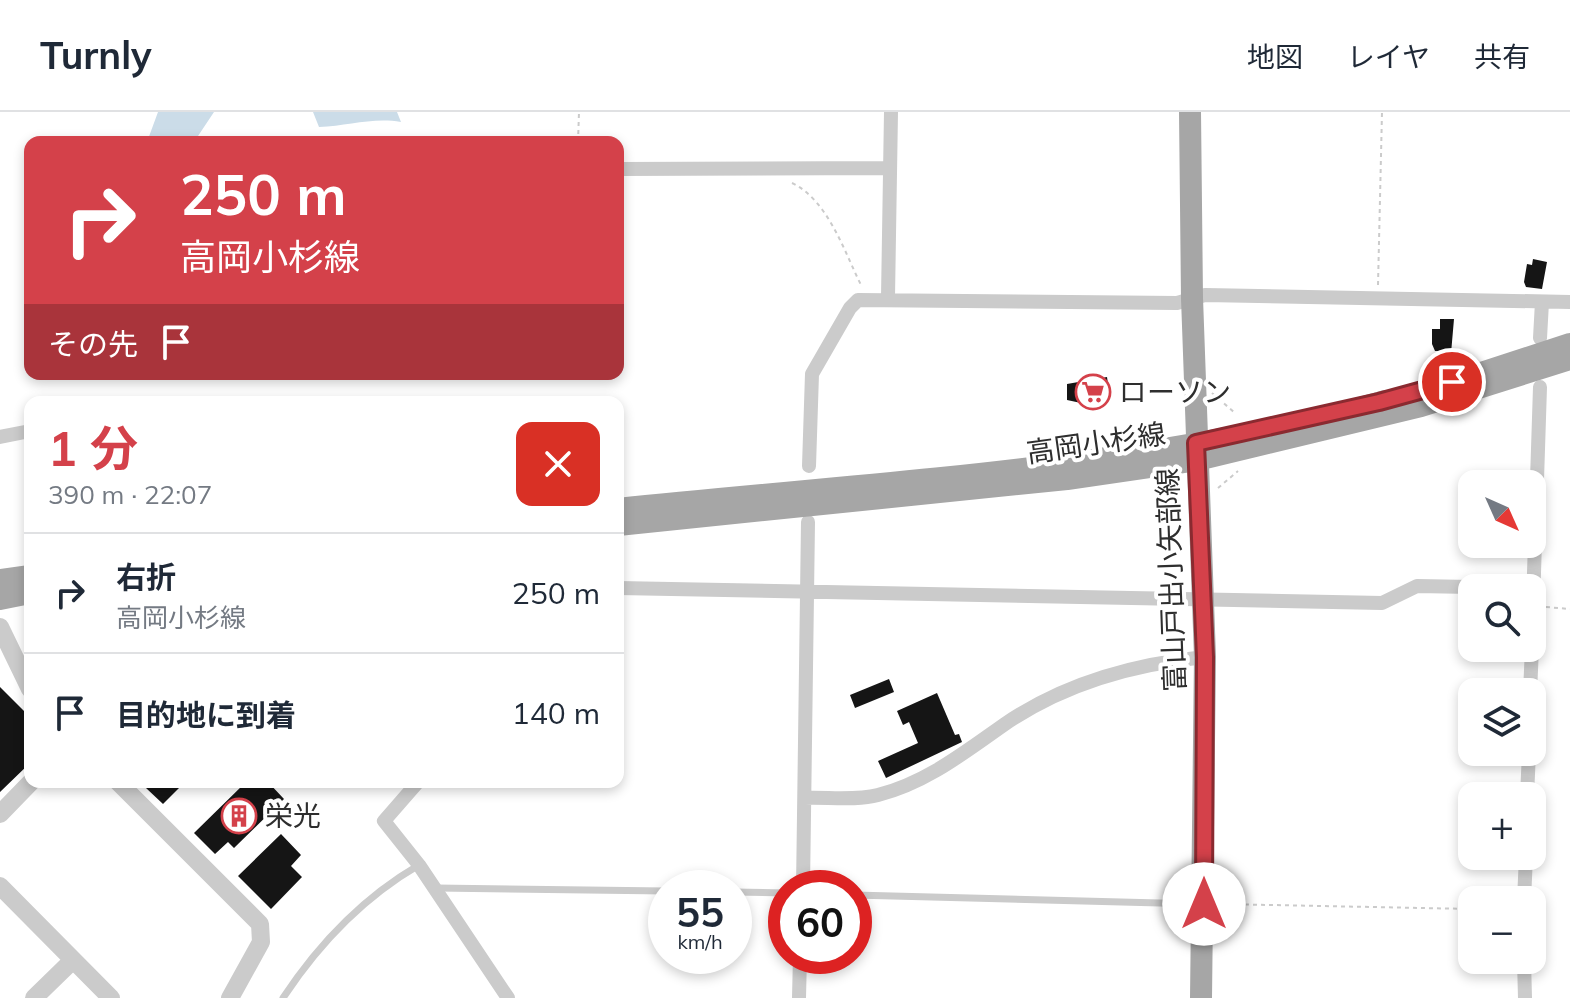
<!DOCTYPE html>
<html lang="ja">
<meta charset="utf-8">
<style>
:root{--surface:#fff;--page:#f6f6f7;--text:#1f2937;--muted:#747a83;--line:#e0e1e3;--accent:#d4414a}
body{margin:0;font-family:Mulish,"Noto Sans JP",sans-serif;background:var(--page);color:var(--text);height:100vh;display:flex;flex-direction:column;font-size:30px;white-space:nowrap}
*{box-sizing:border-box;margin:0}
p{font-size:26px;color:var(--muted)}
.icon{flex:none;width:44px;height:44px;fill:none;stroke:currentColor;stroke-width:2;stroke-linecap:round;stroke-linejoin:round}
.map{position:relative;flex:1;overflow:hidden}
.sheet{position:absolute;left:24px;top:284px;width:600px;height:392px;display:flex;flex-direction:column;background:var(--surface);border-radius:16px;box-shadow:0 4px 12px #0003}
.sheet>*{flex:none}
.hud{position:absolute;left:24px;top:24px;width:600px;height:244px;border-radius:16px;box-shadow:0 4px 12px #0003;background:#d4414a;color:#fff;overflow:hidden}
.needle{width:52px;rotate:135deg}
.tools{position:absolute;left:1458px;top:358px;display:grid;gap:16px}
.tools a{display:grid;place-items:center;width:88px;height:88px;border-radius:16px;background:var(--surface);box-shadow:0 4px 12px #0003;font-size:40px}
.speed{position:absolute;left:648px;top:758px;display:flex;gap:16px;font-size:40px;font-weight:700;text-align:center}
.speed>*{display:grid;place-content:center;width:104px;height:104px;border-radius:50%;background:var(--surface);box-shadow:0 4px 12px #0003;line-height:1}
.speed small{font-size:20px;font-weight:400}
.speed .limit{border:12px solid #d22;background:#fff;color:#111}
.pin{position:absolute;display:grid;place-items:center;width:68px;height:68px;color:#fff;margin:-34px;border:4px solid #fff;border-radius:50%;box-shadow:0 2px 8px #0007}
.me{position:absolute;width:88px;margin:-44px;rotate:0deg;stroke-linejoin:round;filter:drop-shadow(0 0 6px #0008)}
.turn{display:flex;align-items:center;gap:28px;height:168px;padding:0 24px;font-size:36px}
.turn .icon{width:104px;height:104px;stroke-width:2.5}
.turn b{display:block;font-size:56px;line-height:68px}
.then{display:flex;align-items:center;height:76px;padding:0 24px;background:#0003;gap:16px;font-size:30px}
.round{display:grid;place-items:center;flex:none;width:84px;height:84px;border-radius:16px;background:var(--page)}
.headline{display:flex;align-items:center;justify-content:space-between;height:136px;padding:0 24px}
h1{font-size:48px;font-weight:700;line-height:60px;color:var(--accent)}
ul{padding:0;list-style:none}
li{display:flex;align-items:center;gap:24px;height:120px;padding:0 24px;border-top:2px solid var(--line)}
li div{flex:1}
li b{display:block;font-size:30px}
li em{font-style:normal}
header{display:flex;align-items:center;gap:48px;box-sizing:border-box;height:112px;padding:0 40px;background:var(--surface);border-bottom:2px solid var(--line)}
header strong{font-size:38px}
nav{display:flex;gap:44px;margin-inline-start:auto;font-size:28px}
.map>svg:first-child{display:block}
.water{fill:#cbdce8}
.building{fill:#151515}
.lines{fill:none;stroke-linecap:round;stroke-linejoin:round}
.path{stroke:#cbcbcb;stroke-width:2;stroke-dasharray:4 4;stroke-linecap:butt}
.service{stroke:#cbcbcb;stroke-width:7}
.minor{stroke:#cbcbcb;stroke-width:14}
.tertiary{stroke:#cbcbcb;stroke-width:18}
.primary{stroke:#a6a6a6;stroke-width:22}
.route-casing{stroke:#8a2a30;stroke-width:20}
.route{stroke:#d4414a;stroke-width:14}
.labels{text-anchor:middle;stroke-width:8;stroke-linejoin:round;paint-order:stroke}
.poi-label{font-size:28px;fill:#2e2e2e;stroke:#fff;text-anchor:start}
.street-label{font-size:28px;fill:#2e2e2e;stroke:#fff}
</style>
<header>
<strong>Turnly</strong>
<nav><a>地図</a><a>レイヤ</a><a>共有</a></nav>
</header>
<div class="map">
<svg width="1570" height="886" viewBox="0 0 1570 886">
<rect width="100%" height="100%" fill="#fff"/>
<path class="water" d="M158,0h56l-20,30h-47z
M313,0h84l4,10c-28,-5 -53,4 -82,5z"/>
<path class="building" d="M1533,147l14,3 -5,27 -16,-2 -2,-5 3,-18 5,1z
M1440,207h14l-4,46 -11,-1 1,-13h-5l-3,-7v-15h8z
M1107,265l3,21 -29,5 -14,-3v-16z
M889,567l5,13 -39,16 -5,-13z
M0,575l30,30v46l-30,29z
M937,581l18,42 4,-1 3,8 -76,36 -8,-17 40,-18 -9,-21 -6,3 -6,-14z
M152,670h33l-22,22 -17,-16z
M246,670h22l16,17 -50,49 -6,-6 -13,12 -21,-21z
M281,722l20,21 -10,11 11,11 -31,32 -33,-33z"/>
<g class="lines">
<path class="path" d="M578,30l1,-30
M792,71c36,17 52,68 69,102
M1378,173l4,-173
M1212,281l23,20
M1218,376l20,-17
M1546,495l24,2
M1221,792l251,5"/>
<path class="service" d="M436,776l230,3
M734,780l52,1
M854,783l344,9
M283,886c35,-53 81,-101 136,-133"/>
<path class="minor" d="M618,57l272,-1
M888,185l3,-185
M1540,226l2,-36
M0,325l30,-6
M809,354l3,-92 38,-66 8,-8 319,3 28,-8 365,7
M618,476l764,15 35,-17 115,2
M1532,523l8,-248
M1530,580l2,-44
M418,670l-34,39 35,44 89,133
M1527,684l2,-44
M805,686c22,-1 51,3 73,-3 48,-12 87,-43 127,-71 60,-41 129,-60 200,-67
M803,776l5,-366
M1524,788l2,-44
M1524,848l1,38
M799,886l1,-42"/>
<path class="tertiary" d="M0,515l30,62
M118,670l142,142 1,18 -31,56
M0,702l31,-32
M0,774l111,112
M34,886l39,-38"/>
<path class="primary" d="M1190,0l2,186 13,359 -4,341
M1469,265l101,-33
M618,397c256,-27 519,-38 767,-108
M618,413l449,-46 130,-19 224,-54 149,-47
M0,468l30,-4
M0,487l30,-6"/>
</g>
<g class="lines">
<g class="route-casing">
<path id="route" d="M1204,792l1,-247 -9,-214 183,-41 73,-20"/>
</g>
<use href="#route" class="route"/>
</g>
<defs>
<g id="supermarket-ring" transform="scale(1.8)"><circle r="9.5" fill="#fff" stroke="#d4414a" stroke-width="1.5"/><path d="M-6-5.5h2.5l.6 2H6L4.5 2H-2.5L-4.4-4H-6ZM-1.5 3.2a1.3 1.3 0 1 0 .1 0ZM3 3.2a1.3 1.3 0 1 0 .1 0Z" fill="#d4414a"/></g>
<g id="building-ring" transform="scale(1.8)"><circle r="9.5" fill="#fff" stroke="#d4414a" stroke-width="1.5"/><path d="M-4-6H4V6H1V3H-1V6H-4ZM-2.5-4.3h1.7v1.8h-1.7ZM.8-4.3h1.7v1.8H.8ZM-2.5-1h1.7V.8h-1.7ZM.8-1h1.7V.8H.8Z" fill="#d4414a"/></g>
</defs>
<g fill-rule="evenodd">
<use href="#supermarket-ring" x="1093" y="280"/>
<use href="#building-ring" x="239" y="704"/>
</g>
<g class="labels">
<g class="poi-label">
<text x="1119" y="290">ローソン</text>
<text x="265" y="714">栄光</text>
</g>
<g class="street-label">
<text transform="translate(1096 331) rotate(-8)" y="10">高岡小杉線</text>
<text transform="translate(1171 468) rotate(-92)" y="10">富山戸出小矢部線</text>
</g>
</g>
</svg>
<div class="tools">
<a><svg class="needle" viewBox="-14 -14 28 28"><path d="M0-13l5 13h-10z" fill="#e53935"/><path d="M0 13l5-13h-10z" fill="#747a83"/></svg></a>
<a><svg class="icon" aria-label="search" viewBox="0 0 24 24"><circle cx="10" cy="10" r="6"/><path d="M15 15l6 6"/></svg></a>
<a><svg class="icon" aria-label="layers" viewBox="0 0 24 24"><path d="M12 4l9 5-9 5-9-5zM3 14l9 5 9-5"/></svg></a>
<a>+</a>
<a>−</a>
</div>
<div class="speed"><div>55<small>km/h</small></div><div class="limit">60</div></div>
<div class="pin" style="left:1452px;top:270px;background:#d93025"><svg class="icon" aria-label="arrive" viewBox="0 0 24 24"><path d="M6 21V4h12l-3 4 3 4H6"/></svg></div>
<svg class="me" style="left:1204px;top:792px" viewBox="-20 -20 40 40"><circle r="19" fill="#fff"/><path d="M0-13L10 11 0 6-10 11z" fill="#d4414a"/></svg>
<div class="hud">
<div class="turn"><svg class="icon" aria-label="right" viewBox="0 0 24 24"><path d="M7 20v-9h11M14 6l5 5-5 5"/></svg><div><b>250 m</b>高岡小杉線</div></div>
<div class="then">その先<svg class="icon" aria-label="arrive" viewBox="0 0 24 24"><path d="M6 21V4h12l-3 4 3 4H6"/></svg></div>
</div>
<section class="sheet">
<div class="headline"><div><h1>1 分</h1><p>390 m · 22:07</p></div><a class="round" style="background:#d93025;color:#fff"><svg class="icon" aria-label="close" viewBox="0 0 24 24"><path d="M6 6l12 12M18 6L6 18"/></svg></a></div>
<ul>
<li><svg class="icon" aria-label="right" viewBox="0 0 24 24"><path d="M7 20v-9h11M14 6l5 5-5 5"/></svg><div><b>右折</b><p>高岡小杉線</p></div><em>250 m</em></li>
<li><svg class="icon" aria-label="arrive" viewBox="0 0 24 24"><path d="M6 21V4h12l-3 4 3 4H6"/></svg><div><b>目的地に到着</b></div><em>140 m</em></li>
</ul>
</section>
</div>
